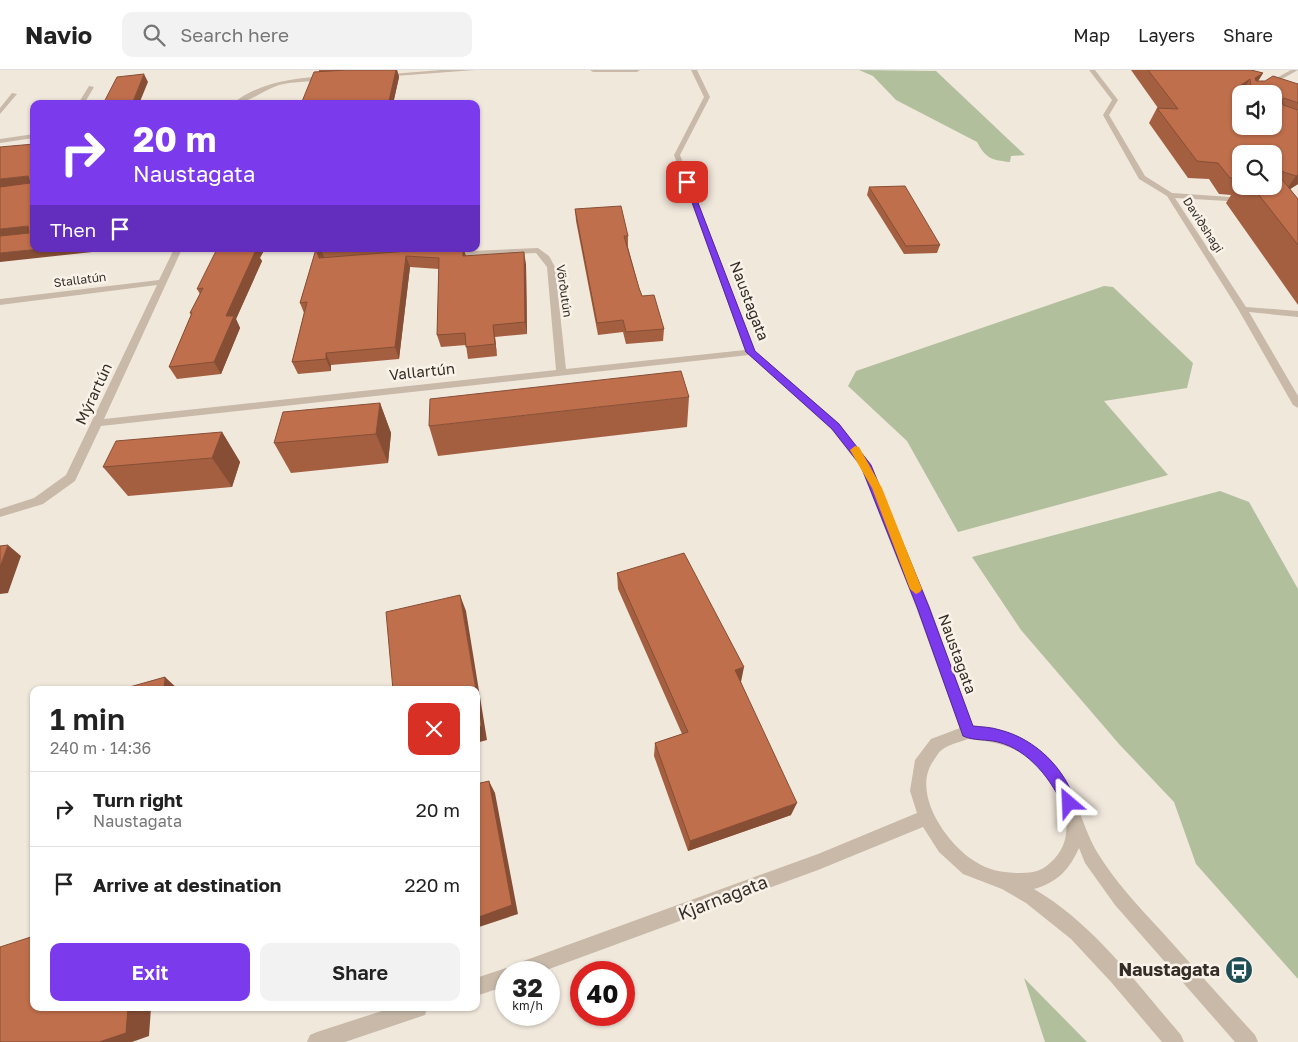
<!DOCTYPE html>
<meta charset="utf-8">
<style>
:root{--surface:#fff;--page:#f2f2f2;--text:#222;--muted:#767676;--line:#e0e0e0;--accent:#7c3aed}
body{margin:0;font-family:"Golos Text",sans-serif;background:var(--page);color:var(--text);height:100vh;display:flex;flex-direction:column;font-size:19px;white-space:nowrap}
*{box-sizing:border-box;margin:0}
p{font-size:16px;color:var(--muted)}
.icon{flex:none;width:28px;height:28px;fill:none;stroke:currentColor;stroke-width:2;stroke-linecap:round;stroke-linejoin:round}
.map{position:relative;flex:1;overflow:hidden}
.sheet{position:absolute;left:30px;top:616px;width:450px;height:325px;display:flex;flex-direction:column;background:var(--surface);border-radius:10px;box-shadow:0 1px 4px #0004}
.sheet>*{flex:none}
.top-card{position:absolute;left:30px;top:30px;width:450px;height:152px;border-radius:10px;box-shadow:0 1px 4px #0004;background:#7c3aed;color:#fff;overflow:hidden}
.controls{position:absolute;left:1232px;top:15px;display:grid;gap:10px}
.controls a{display:grid;place-items:center;width:50px;height:50px;border-radius:10px;background:var(--surface);box-shadow:0 1px 4px #0004;font-size:25px}
.speed{position:absolute;left:495px;top:891px;display:flex;gap:10px;font-size:25px;font-weight:700;text-align:center}
.speed>*{display:grid;place-content:center;width:65px;height:65px;border-radius:50%;background:var(--surface);box-shadow:0 1px 4px #0004;line-height:1}
.speed small{font-size:12px;font-weight:400}
.speed .limit{border:8px solid #d22;background:#fff;color:#111}
.pin{position:absolute;display:grid;place-items:center;width:42px;height:42px;color:#fff;margin:-21px;border-radius:10px;box-shadow:0 2px 8px #0006}
.me{position:absolute;width:55px;margin:-28px;rotate:334deg;stroke-linejoin:round;filter:drop-shadow(0 0 4px #0008)}
.turn{display:flex;align-items:center;gap:18px;height:105px;padding:0 20px;font-size:22px}
.turn .icon{width:65px;height:65px;stroke-width:2.5}
.turn b{display:block;font-size:35px;line-height:42px}
.then{display:flex;align-items:center;height:48px;padding:0 20px;background:#0003;gap:10px;font-size:19px}
.round{display:grid;place-items:center;flex:none;width:52px;height:52px;border-radius:10px;background:var(--page)}
.headline{display:flex;align-items:center;justify-content:space-between;height:85px;padding:0 20px}
h1{font-size:30px;font-weight:600;line-height:38px}
.action{display:flex;gap:10px;margin-top:auto;padding:10px 20px}
.action a{flex:1;height:58px;border-radius:10px;background:var(--accent);color:#fff;font-size:20px;font-weight:600;line-height:58px;text-align:center}
.action a+a{background:var(--page);color:var(--text)}
ul{padding:0;list-style:none}
li{display:flex;align-items:center;gap:15px;height:75px;padding:0 20px;border-top:1px solid var(--line)}
li div{flex:1}
li b{display:block;font-size:19px}
li em{font-style:normal}
header{display:flex;align-items:center;gap:30px;box-sizing:border-box;height:70px;padding:0 25px;background:var(--surface);border-bottom:1px solid var(--line)}
header strong{font-size:24px}
nav{display:flex;gap:28px;margin-inline-start:auto;font-size:18px}
.search{width:350px;height:45px;background:var(--page);display:flex;align-items:center;gap:12px;box-sizing:border-box;padding:0 18px;border-radius:10px;color:var(--muted);font-size:19px}
.map>svg:first-child{display:block}
.green{fill:#b1bf9d}
.lines{fill:none;stroke-linecap:round;stroke-linejoin:round}
.minor{fill:#c8b9a9;fill-rule:evenodd}
.tertiary{fill:#c8b9a9;fill-rule:evenodd}
.wall{fill:#a45f41;fill-rule:evenodd}
.shaded-wall{fill:#864e35}
.building{fill:#bf6f4c;stroke:#864e35;fill-rule:evenodd}
.route{fill:#7c3aed;stroke:#51269a}
.slow{fill:#f59e0b}
.labels{text-anchor:middle;stroke-width:5;stroke-linejoin:round;paint-order:stroke}
.far-street-label{font-size:12px;fill:#352d28;stroke:#f8f2e8}
.street-label{font-size:15px;fill:#352d28;stroke:#f8f2e8}
.near-street-label{font-size:18px;fill:#352d28;stroke:#f8f2e8}
.near-poi-label{font-size:18px;font-weight:bold;fill:#352d28;stroke:#f8f2e8;text-anchor:end}
</style>
<header>
<strong>Navio</strong>
<div class="search"><svg class="icon" aria-label="search" viewBox="0 0 24 24"><circle cx="10" cy="10" r="6"/><path d="M15 15l6 6"/></svg>Search here</div>
<nav><a>Map</a><a>Layers</a><a>Share</a></nav>
</header>
<div class="map">
<svg width="1298" height="972" viewBox="0 0 1298 972">
<rect width="100%" height="100%" fill="#f1e8dc"/>
<path class="green" d="M859,0l77,1 89,84 -14,1 -1,6c-18,-2 -24,-3 -33,-20l-81,-42 -23,-24z
M1104,216l9,1 80,76 -6,25 -83,13 64,74 -210,57 -51,-91 -59,-55 8,-15z
M1220,421l29,11 49,87v390l-102,-115 -22,-62 -55,-58 -98,-114 -49,-73z
M1024,908l63,64h-42z"/>
<g class="lines">
<path class="minor" d="M441,0h34l-93,7 -3,-2z
M590,0h50l-3,2h-44z
M691,0h6l13,27 -30,58 75,196 84,72 32,42 59,142 45,125 -2,5 -5,2 -5,-2 -2,-5 -45,-125 -56,-141 -29,-37 -82,-74 -648,71 -26,55 -32,23 -43,13v-8l34,-11 32,-23 91,-190 -157,20v-6l159,-19 15,-31h8l-78,170 452,-49 -9,-103 -11,-14 -89,4v-4l3,-1 88,-4 11,8 6,11 11,102 179,-19 -71,-195 30,-58z
M1089,0h6l23,30 -9,15 36,61 27,17 73,5 4,2 -4,2 -70,-4 71,109 52,4v6l-49,-5 49,84v12l-5,-3 -55,-96 -71,-113 -28,-17 -36,-64 9,-15z
M1291,0h7l-43,24h-8z
M327,6l2,3c-17,3 -34,2 -50,6 -16,5 -31,19 -47,19 27,-22 62,-26 95,-28z
M89,16l5,1 -10,17h-6z
M12,23l5,1 -17,20v-6z
M34,64v4l-34,5v-4z"/>
<path class="tertiary" d="M968,655c29,3 57,10 79,31 29,27 31,63 50,96 18,30 43,56 67,82 30,34 60,67 91,101l3,7h-23l-120,-137 -30,-42 -6,-15c-10,22 -21,34 -45,41 59,34 103,95 147,146l3,7h-22l-51,-60 -40,-43 -45,-36 -24,-14 -39,-15 -24,-22 -16,-25 -105,43 -277,102h-35v14l-30,10v-18l30,-10 4,1 2,-3 6,-3 300,-109 99,-41 -7,-22 5,-31 16,-21zM968,669c18,2 36,4 51,13 34,20 69,78 31,111 -10,10 -22,10 -35,10 -14,-1 -27,-3 -39,-11 -29,-17 -66,-70 -42,-102 2,-3 5,-9 9,-11 7,-5 17,-7 25,-10z
M391,938h36l-2,7 -80,27h-38l3,-7 7,-3z"/>
</g>
<path class="wall" d="M319,0h81h-3l2,7 -6,27h-92l18,-32z
M1131,0h120l12,3 -5,8 40,3v100l-8,5 8,10v106l-72,-102 5,-8 -12,-1 -10,-15 -21,-1 -39,-55 8,-15h1zM1241,84h33v32h-33z
M869,117l71,58 -3,8 -33,1 -37,-59z
M575,139l53,27v11l11,41 3,8 22,33 -1,12 -37,3 -3,-12 -25,3 -22,-114z
M316,179h151v1h-3l2,6 60,8 1,70 -32,3 2,19 -29,3 -2,-14 -25,2 -4,-12 2,-66 -29,-2 -11,92 -68,6v6l-33,3 -6,-12 12,-49 -4,-10z
M260,188l2,3 -26,58 4,9 -19,46 -44,5 -8,-12 22,-52 -1,-2 10,-19 -3,-5z
M689,327l-2,30 -249,29 -9,-30z
M380,333l11,30 -3,30 -97,10 -17,-30z
M222,362l18,30 -8,25 -104,9 -25,-29z
M617,503l124,109 50,133 -103,36 -34,-95 1,-13 27,-9 -64,-145z"/>
<path class="shaded-wall" d="M396,0h1l2,7 -6,27h-3l-1,-3z
M1263,3l-9,15 1,-10z
M144,4l4,8 -9,22h-7z
M1250,9l-9,15 -6,-5z
M1298,105v9l-14,9 12,-17z
M28,106l6,8 -34,4v-9z
M28,156l6,8 -34,4v-9z
M40,179h80l-120,13v-9z
M254,179h11l-5,9 2,3 -26,58 4,9 -19,46 -7,-12 12,-46z
M463,179h1l2,9 -3,-2z
M321,180l5,11 -5,3 -4,-12z
M524,182l2,12 1,70 -2,-12z
M406,186l4,11 -11,92 -4,-12z
M493,255l2,12 2,19 -2,-12z
M326,283l5,12v6l-5,-12z
M380,333l11,30 -3,30 -12,-29z
M222,362l18,30 -8,25 -20,-29z
M8,475l13,11 -13,37 -8,1v-27z
M460,525l6,16 21,129 -11,3v-53z
M744,597l-3,15 -9,3 3,-15z
M165,607l14,13h-15z
M489,711l6,12 23,121 -42,14v-10z
M797,733l-6,12 -103,36 2,-10z
M128,938h23l-2,28 -17,6h-33z"/>
<path class="building" d="M346,0h50l-7,31 -22,1v2h-66l13,-32z
M1148,0h103l12,3 -8,5 1,3h9l8,-5 25,8v19l-14,-5 -2,2 1,5 15,5v65l-2,1 -22,-7v-15h-33v24h-11l-12,-15 -21,-2 -40,-53 21,1zM1250,9l1,8 -10,5 -6,-3zM1241,24h33v32h-33z
M144,4l-12,30h-29l14,-27z
M34,74v105h6l-40,4v-17l29,-3 -1,-7 -28,3v-42l30,-4 -2,-7 -28,3v-32z
M1274,107h6l18,22v46l-46,-59h22z
M905,116l35,59 -34,1 -37,-59z
M621,136l7,30h-4l15,52 3,8 12,-1 10,34 -38,3 -3,-12 -26,3 -22,-114z
M217,179h37l-1,1h3l-30,66h8l-20,46 -45,5 23,-54h-2l13,-25 -6,1z
M316,179h15l-10,1 -4,2 2,6 114,-9h30v7l61,-4 1,70 -32,3 2,19 -29,3 -1,-14 -28,2 2,-77 -33,-2 -11,91 -69,6v6l-34,3 15,-60 -7,1z
M681,301l8,26 -260,29 1,-27z
M380,333l-4,31 -102,9 9,-31z
M222,362l-10,26 -109,9 13,-26z
M8,475l-8,22v-21z
M684,483l60,114 -9,3 62,133 -107,38 -35,-98 33,-11 -71,-159z
M460,525l16,95h-83l-7,-78z
M165,607l-1,13h-45z
M476,623l6,33 -6,2z
M489,711l23,124 -36,13v-134z
M34,866v72h94l-2,25 -27,9h-99v-95z"/>
<path class="route" d="M684,110l6,2 65,169 84,73 32,41 58,142 44,119c9,1 18,1 27,4 36,9 65,39 76,73l-2,5 -5,2 -5,-2c-12,-28 -35,-58 -66,-66 -12,-3 -24,-1 -35,-6l-46,-129 -56,-141 -29,-37 -86,-77z"/>
<path class="slow" d="M855,376l4,1 23,41 40,101 -2,3 -4,2 -6,-5 -38,-101 -22,-38z"/>
<defs>
<g id="bus-disc" transform="scale(1.4375)"><circle r="9.5" fill="#204e55" stroke="#f8f2e8"/><path d="M-5-6H5V4H4V6H2V4H-2V6H-4V4H-5ZM-3.5-4V0h7V-4ZM-3.5 1.2v1.5H-2V1.2ZM2 1.2v1.5H3.5V1.2Z" fill="#fff"/></g>
</defs>
<g fill-rule="evenodd">
<use href="#bus-disc" x="1239" y="900"/>
</g>
<g class="labels">
<g class="far-street-label">
<text transform="translate(1203 155) rotate(57)" y="4">Daviðshagi</text>
<text transform="translate(80 210) rotate(-7)" y="4">Stallatún</text>
<text transform="translate(564 221) rotate(82)" y="4">Vörðutún</text>
</g>
<g class="street-label">
<text transform="translate(749 231) rotate(69)" y="5">Naustagata</text>
<text transform="translate(422 302) rotate(-6)" y="5">Vallartún</text>
<text transform="translate(94 324) rotate(-65)" y="5">Mýrartún</text>
<text transform="translate(957 584) rotate(70)" y="5">Naustagata</text>
</g>
<g class="near-street-label">
<text transform="translate(723 828) rotate(-21)" y="6">Kjarnagata</text>
</g>
<g class="near-poi-label">
<text x="1220" y="906">Naustagata</text>
</g>
</g>
</svg>
<div class="controls">
<a><svg class="icon" aria-label="sound" viewBox="0 0 24 24"><path d="M4 9h4l5-4v14l-5-4H4zM17 9q2 3 0 6"/></svg></a>
<a><svg class="icon" aria-label="search" viewBox="0 0 24 24"><circle cx="10" cy="10" r="6"/><path d="M15 15l6 6"/></svg></a>
</div>
<div class="speed"><div>32<small>km/h</small></div><div class="limit">40</div></div>
<div class="pin" style="left:687px;top:112px;background:#d93025"><svg class="icon" aria-label="arrive" viewBox="0 0 24 24"><path d="M6 21V4h12l-3 4 3 4H6"/></svg></div>
<svg class="me" style="left:1069px;top:733px" viewBox="-20 -20 40 40"><path d="M0-17L14 15 0 8-14 15z" fill="#7c3aed" stroke="#fff" stroke-width="4"/></svg>
<div class="top-card">
<div class="turn"><svg class="icon" aria-label="right" viewBox="0 0 24 24"><path d="M7 20v-9h11M14 6l5 5-5 5"/></svg><div><b>20 m</b>Naustagata</div></div>
<div class="then">Then<svg class="icon" aria-label="arrive" viewBox="0 0 24 24"><path d="M6 21V4h12l-3 4 3 4H6"/></svg></div>
</div>
<section class="sheet">
<div class="headline"><div><h1>1 min</h1><p>240 m · 14:36</p></div><a class="round" style="background:#d93025;color:#fff"><svg class="icon" aria-label="close" viewBox="0 0 24 24"><path d="M6 6l12 12M18 6L6 18"/></svg></a></div>
<ul>
<li><svg class="icon" aria-label="right" viewBox="0 0 24 24"><path d="M7 20v-9h11M14 6l5 5-5 5"/></svg><div><b>Turn right</b><p>Naustagata</p></div><em>20 m</em></li>
<li><svg class="icon" aria-label="arrive" viewBox="0 0 24 24"><path d="M6 21V4h12l-3 4 3 4H6"/></svg><div><b>Arrive at destination</b></div><em>220 m</em></li>
</ul>
<div class="action"><a>Exit</a><a>Share</a></div>
</section>
</div>
